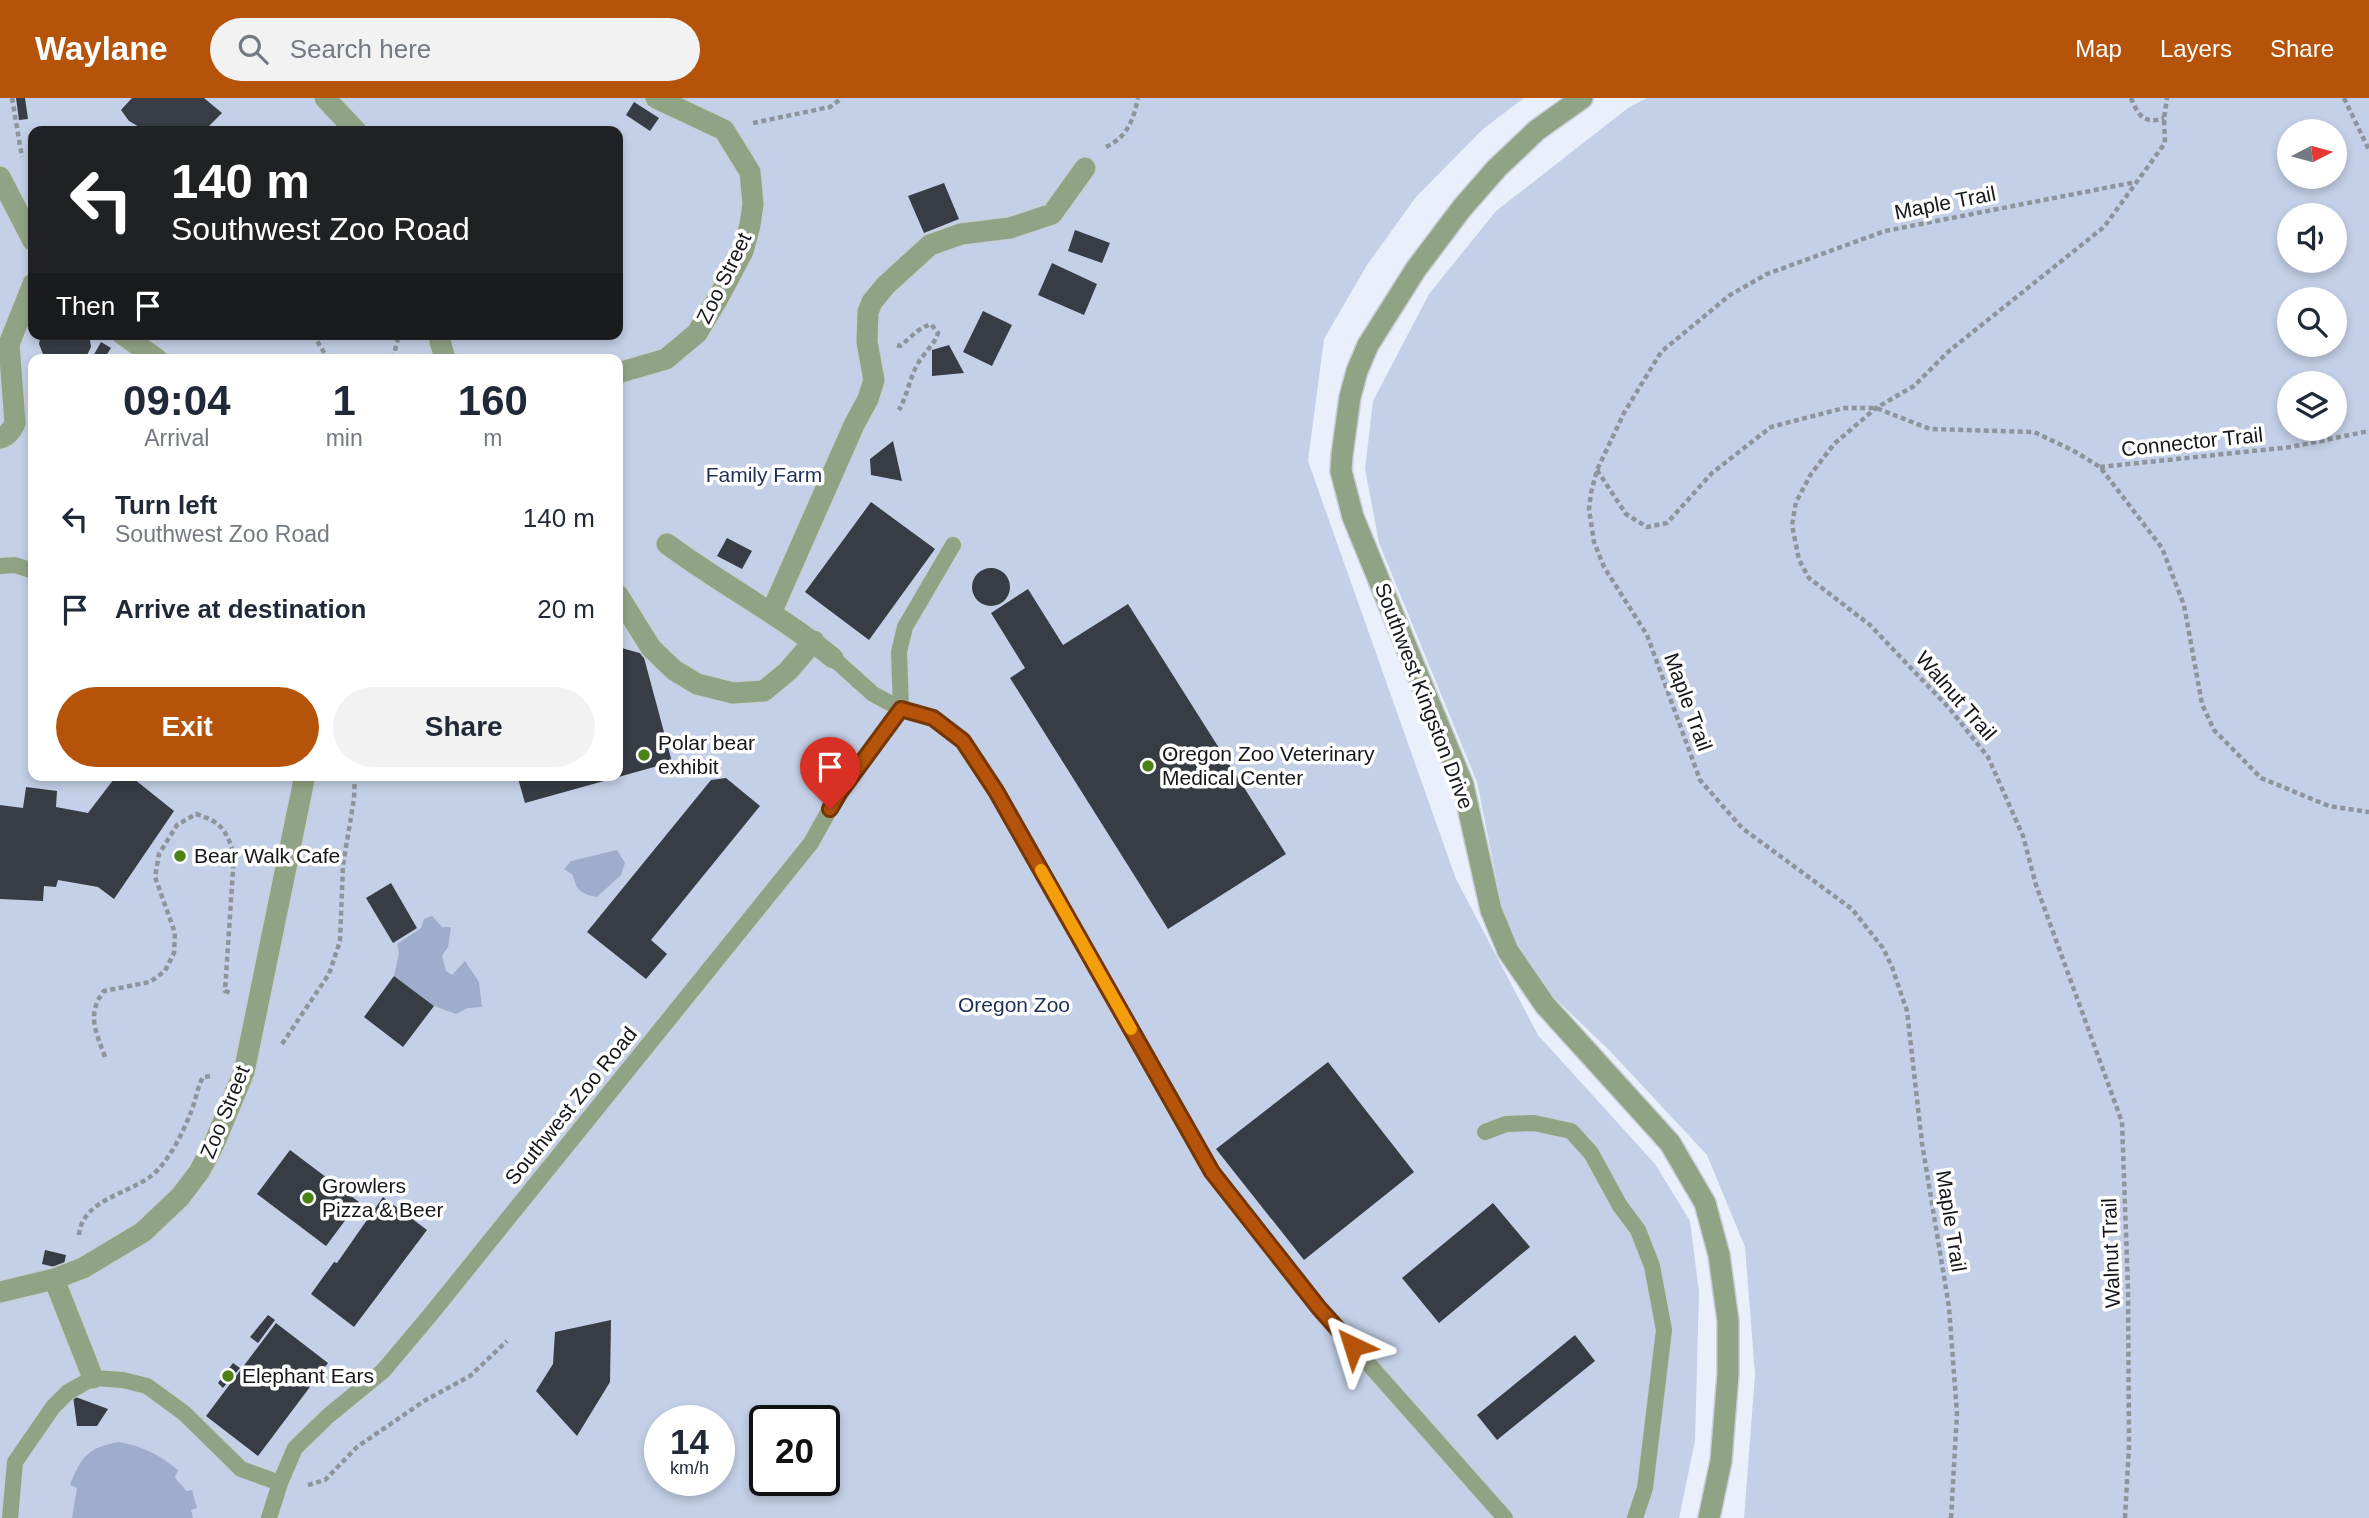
<!DOCTYPE html>
<style>
:root{--surface:#fff;--page:#f2f2f3;--text:#1f2937;--muted:#747a83;--accent:#b45309}
body{margin:0;font-family:Helvetica,sans-serif;background:var(--page);color:var(--text);height:100vh;display:flex;flex-direction:column;font-size:26px;white-space:nowrap}
*{box-sizing:border-box;margin:0}
p{font-size:23px;color:var(--muted)}
.icon{flex:none;width:38px;height:38px;fill:none;stroke:currentColor;stroke-width:2;stroke-linecap:round;stroke-linejoin:round}
.map{position:relative;flex:1;overflow:hidden}
.drawer{position:absolute;left:28px;top:256px;width:595px;height:427px;display:flex;flex-direction:column;background:var(--surface);border-radius:14px;box-shadow:0 4px 10px #0003}
.drawer>*{flex:none}
.guide{position:absolute;left:28px;top:28px;width:595px;height:214px;border-radius:14px;box-shadow:0 4px 10px #0003;background:#202124;color:#fff;overflow:hidden}
.needle{width:46px;rotate:84deg}
.buttons{position:absolute;left:2277px;top:21px;display:grid;gap:14px}
.buttons a{display:grid;place-items:center;width:70px;height:70px;border-radius:50%;background:var(--surface);box-shadow:0 4px 10px #0003;font-size:35px}
.speed{position:absolute;left:644px;top:1307px;display:flex;gap:14px;font-size:35px;font-weight:700;text-align:center}
.speed>*{display:grid;place-content:center;width:91px;height:91px;border-radius:50%;background:var(--surface);box-shadow:0 4px 10px #0003;line-height:1}
.speed small{font-size:18px;font-weight:400}
.speed .limit{border:4px solid #111;border-radius:10px;background:#fff;color:#111}
.pin{position:absolute;display:grid;place-items:center;width:60px;height:60px;color:#fff;margin:-72px -30px;border-radius:50% 50% 50% 0;rotate:-45deg;box-shadow:0 0 7px #0007}
.pin .icon{rotate:45deg}
.me{position:absolute;width:77px;margin:-38px;rotate:319deg;stroke-linejoin:round;filter:drop-shadow(0 0 5px #0008)}
.turn{display:flex;align-items:center;gap:24px;height:147px;padding:0 28px;font-size:32px}
.turn .icon{width:91px;height:91px;stroke-width:2.5}
.turn b{display:block;font-size:49px;line-height:60px}
.then{display:flex;align-items:center;height:66px;padding:0 28px;background:#0003;gap:14px;font-size:26px}
.eta{display:flex;justify-content:space-evenly;align-items:center;height:119px;text-align:center}
.eta b{font-size:42px;font-weight:600;line-height:49px}
.button{display:flex;gap:14px;margin-top:auto;padding:14px 28px}
.button a{flex:1;height:80px;border-radius:42px;background:var(--accent);color:#fff;font-size:28px;font-weight:600;line-height:80px;text-align:center}
.button a+a{background:var(--page);color:var(--text)}
ul{padding:0;list-style:none}
li{display:flex;align-items:center;gap:21px;height:91px;padding:0 28px}
li div{flex:1}
li b{display:block;font-size:26px}
li em{font-style:normal}
header{display:flex;align-items:center;gap:42px;box-sizing:border-box;height:98px;padding:0 35px;background:var(--accent);color:#fff}
header strong{font-size:33px}
nav{display:flex;gap:38px;margin-inline-start:auto;font-size:24px}
.search{width:490px;height:63px;background:var(--page);display:flex;align-items:center;gap:18px;box-sizing:border-box;padding:0 24px;border-radius:38px;color:var(--muted);font-size:26px}
.map>svg:first-child{display:block}
.green{fill:#c4d0e7;fill-rule:evenodd}
.water{fill:#9eadcb}
.building{fill:#373c45}
.lines{fill:none;stroke-linecap:round;stroke-linejoin:round}
.lane-casing{stroke:#c8cdd7;stroke-width:18}
.street-casing{stroke:#c8cdd7;stroke-width:24}
.path{stroke:#8f949c;stroke-width:4.5;stroke-dasharray:5 3.5;stroke-linecap:butt}
.lane{stroke:#91a385;stroke-width:16}
.street{stroke:#91a385;stroke-width:21}
.route-casing{stroke:#753606;stroke-width:18}
.route{stroke:#b45309;stroke-width:12}
.slow{stroke:#f59e0b;stroke-width:12}
.poi-dot{fill:#4d8217;stroke:#fff;stroke-width:2.5}
.labels{text-anchor:middle;stroke-width:7;stroke-linejoin:round;paint-order:stroke}
.street-label{font-size:21px;fill:#15171b;stroke:#fff}
.park-label{font-size:21px;fill:#1d2f57;stroke:#fff}
.poi-label{font-size:21px;fill:#15171b;stroke:#fff;text-anchor:start}
</style>
<header>
<strong>Waylane</strong>
<div class="search"><svg class="icon" aria-label="search" viewBox="0 0 24 24"><circle cx="10" cy="10" r="6"/><path d="M15 15l6 6"/></svg>Search here</div>
<nav><a>Map</a><a>Layers</a><a>Share</a></nav>
</header>
<div class="map">
<svg width="2369" height="1420" viewBox="0 0 2369 1420">
<rect width="100%" height="100%" fill="#eaf0fb"/>
<path class="green" d="M0,0h1524l-41,31 -67,68 -49,68 -43,74 -16,122 148,418 82,156 117,129 35,57 9,71 -4,149 -16,77h-1679zM33,33h585v203h-585zM33,261h585v416h-585zM660,1323h59v59h-59zM765,1323h59v59h-59z
M1647,0h722v1420h-625l11,-144 -10,-127 -38,-92 -97,-104 -72,-69 -34,-65 -27,-135 -98,-239 -14,-74 8,-68 56,-107 67,-83 132,-103zM2289,33h45v46h-45zM2289,117h45v46h-45zM2289,201h45v46h-45zM2289,285h45v46h-45z"/>
<path class="water" d="M617,752l8,13 -4,12 -24,22c-16,-3 -21,-7 -24,-22l-9,-6 7,-8z
M432,818l10,11h9l-3,20 -6,9 4,15 6,4 13,-14 14,21 3,25 -14,1 -12,6 -22,-8 -40,-30 5,-23 -2,-9 24,-16 3,-9z
M119,1344c24,4 40,13 59,28l-3,7c3,6 8,8 11,14l6,-1 5,18 -6,2 2,8h-121l5,-30 -7,-3c11,-28 18,-38 49,-43z"/>
<path class="building" d="M16,0h9l3,21 -9,1z
M132,0h72l18,15 -18,18h-58l-17,-10 -8,-11z
M634,4l25,16 -9,13 -24,-16z
M944,85l15,36 -35,14 -16,-37z
M1075,132l35,13 -8,20 -34,-12z
M1052,165l45,21 -13,31 -46,-20z
M983,213l29,14 -20,41 -29,-14z
M41,236h48l2,13 -6,12h-40l-6,-15z
M101,244l10,6 -7,11h-11l-1,-1z
M949,247l15,28 -32,3v-26z
M893,343l9,40 -31,-6 -1,-16z
M871,404l64,47 -66,91 -64,-48z
M727,440l25,13 -10,18 -25,-13z
M972 489a19 19 0 1 1 38 0a19 19 0 1 1-38 0Z
M1028,491l35,56 65,-41 158,250 -118,75 -158,-251 15,-10 -34,-55z
M618,549l25,7 29,108 -147,41 -8,-28h101z
M117,677h12l45,36 -60,88 -16,-12 -40,-7 -2,7 -12,-1 -1,15 -43,-2v-94l23,3 3,-21 31,4 -1,16 32,6z
M726,680l34,28 -109,134 16,14 -21,25 -59,-47 124,-152z
M391,785l26,45 -24,15 -27,-45z
M394,878l40,30 -31,41 -39,-30z
M1328,964l86,110 -110,88 -88,-111z
M290,1052l69,52 -33,44 -69,-52z
M383,1099l44,33 -73,97 -43,-33 23,-32 3,1z
M1493,1105l37,44 -91,76 -37,-45z
M45,1152l21,5 -3,14 -21,-5z
M268,1217l7,5 -17,23 -8,-6z
M611,1222l-1,62 -33,54 -41,-45 17,-27 2,-32z
M276,1225l52,40 -70,93 -52,-40z
M1575,1237l20,26 -98,79 -20,-25z
M233,1265l7,5 -17,20 -5,-5z
M73,1298l35,13 -11,17h-20z"/>
<g class="lines">
<g class="lane-casing">
<path id="lane" d="M953,447l-48,82 -6,25 2,57 32,9 30,23 33,50 216,381 107,136 186,210
M0,468l15,-1 18,6
M1485,1034l21,-8 28,-1 37,8 20,22 29,53 18,24 14,36 12,64 -19,158 -10,30
M10,1420l5,-56 38,-55 15,-15 25,-14 30,2 24,6 37,27 57,56 39,14
M269,1420l11,-35 15,-35 33,-32 55,-45 48,-57 380,-471 29,-52 61,-82 -28,-15 -40,-36"/>
</g>
<g class="street-casing">
<path id="street" d="M325,0l31,33
M1582,0l-45,32 -40,38 -35,40 -46,61 -48,76 -11,26 -7,26 -8,58 -1,16 12,46 110,268 28,125 17,41 37,54 125,138 35,60 14,52 9,66v53l-7,87 -12,57
M0,79l33,64
M122,236l35,25
M441,236l-1,7 5,18
M618,275l48,-14 31,-26 20,-33 26,-49 7,-26 3,-21 -3,-32 -26,-42 -68,-32
M0,340c8,-2 12,-8 15,-15l-6,-79 24,-60
M667,446c54,40 114,71 166,114
M618,497l33,53 23,22 23,14 36,9 31,-2 24,-20 26,-30
M771,515l83,-188 14,-26 6,-19 -7,-38 1,-30 4,-10 14,-17 44,-40 31,-11 49,-6 42,-14 33,-46
M54,1181l39,99
M0,1194l54,-13 29,-11 60,-36 37,-35 19,-25 15,-28 30,-72 61,-297"/>
</g>
<path class="path" d="M12,0l10,59
M2131,0c7,17 13,27 33,20
M2344,0l25,52
M753,25l77,-16 12,-9
M255,33l20,-2 9,2
M1106,49c21,-10 27,-26 32,-49
M313,236l15,25
M897,247l3,1c14,-11 14,-15 31,-22l7,9c-4,13 -16,21 -22,34 -7,14 -9,29 -17,43
M393,261l6,-25
M2100,369l191,-20 78,-16
M1597,372l29,44 21,13 20,-4 45,-50 59,-46 73,-19h32l54,21 104,3 40,19 26,16 62,81 22,57 18,99 12,26 47,48 68,28 40,6
M282,946l47,-70 11,-33 3,-76 11,-66 1,-24
M105,959c-9,-25 -19,-43 -1,-66l46,-9 15,-11 9,-18 1,-20 -20,-56 4,-23 18,-29 19,-11c25,8 30,15 38,41l-9,136 7,2
M79,1137c3,-35 49,-41 72,-59 18,-14 32,-44 40,-64 5,-12 6,-24 12,-35l8,-1
M308,1387l17,-5 32,-33 67,-46 46,-25 37,-35
M1951,1420l6,-105 -8,-106 -27,-164 -15,-132 -15,-44 -9,-19 -31,-39 -110,-81 -42,-48 -53,-145 -43,-68 -10,-25 -5,-33 2,-16 6,-23 27,-57 37,-61 69,-57 37,-21 118,-43 251,-49
M2125,1420l4,-72 -1,-157 -6,-167 -86,-237 -13,-49 -35,-79 -39,-49 -79,-83 -61,-47 -10,-18 -7,-35 4,-23 15,-28 23,-30 42,-36 38,-22 35,-35 155,-124 61,-84 -1,-25 3,-20"/>
<use href="#lane" class="lane"/>
<use href="#street" class="street"/>
</g>
<g class="lines">
<g class="route-casing">
<path id="route" d="M830,711l10,-17 61,-83 32,9 30,23 33,50 216,381 107,136 34,38"/>
</g>
<use href="#route" class="route"/>
<path class="slow" d="M1041,772l90,159"/>
</g>
<g class="poi-dot">
<circle cx="644" cy="657" r="7"/>
<circle cx="1148" cy="668" r="7"/>
<circle cx="180" cy="758" r="7"/>
<circle cx="308" cy="1100" r="7"/>
<circle cx="228" cy="1278" r="7"/>
</g>
<g class="labels">
<g class="street-label">
<text transform="translate(1945 105) rotate(-11)" y="7">Maple Trail</text>
<text transform="translate(724 180) rotate(-64)" y="7">Zoo Street</text>
<text transform="translate(2192 344) rotate(-6)" y="7">Connector Trail</text>
<text transform="translate(1424 598) rotate(69)" y="7">Southwest Kingston Drive</text>
<text transform="translate(1956 598) rotate(49)" y="7">Walnut Trail</text>
<text transform="translate(1688 604) rotate(70)" y="7">Maple Trail</text>
<text transform="translate(571 1008) rotate(-51)" y="7">Southwest Zoo Road</text>
<text transform="translate(225 1014) rotate(-68)" y="7">Zoo Street</text>
<text transform="translate(1951 1123) rotate(81)" y="7">Maple Trail</text>
<text transform="translate(2111 1155) rotate(-92)" y="7">Walnut Trail</text>
</g>
<g class="park-label">
<text x="764" y="384">Family Farm</text>
<text x="1014" y="914">Oregon Zoo</text>
</g>
<g class="poi-label">
<text x="658" y="652">Polar bear<tspan x="658" dy="24">exhibit</tspan></text>
<text x="1162" y="663">Oregon Zoo Veterinary<tspan x="1162" dy="24">Medical Center</tspan></text>
<text x="194" y="765">Bear Walk Cafe</text>
<text x="322" y="1095">Growlers<tspan x="322" dy="24">Pizza &amp; Beer</tspan></text>
<text x="242" y="1285">Elephant Ears</text>
</g>
</g>
</svg>
<div class="buttons">
<a><svg class="needle" viewBox="-14 -14 28 28"><path d="M0-13l5 13h-10z" fill="#e53935"/><path d="M0 13l5-13h-10z" fill="#747a83"/></svg></a>
<a><svg class="icon" aria-label="sound" viewBox="0 0 24 24"><path d="M4 9h4l5-4v14l-5-4H4zM17 9q2 3 0 6"/></svg></a>
<a><svg class="icon" aria-label="search" viewBox="0 0 24 24"><circle cx="10" cy="10" r="6"/><path d="M15 15l6 6"/></svg></a>
<a><svg class="icon" aria-label="layers" viewBox="0 0 24 24"><path d="M12 4l9 5-9 5-9-5zM3 14l9 5 9-5"/></svg></a>
</div>
<div class="speed"><div>14<small>km/h</small></div><div class="limit">20</div></div>
<div class="pin" style="left:830px;top:711px;background:#d93025"><svg class="icon" aria-label="arrive" viewBox="0 0 24 24"><path d="M6 21V4h12l-3 4 3 4H6"/></svg></div>
<svg class="me" style="left:1353px;top:1248px" viewBox="-20 -20 40 40"><path d="M0-17L14 15 0 8-14 15z" fill="#b45309" stroke="#fff" stroke-width="4"/></svg>
<div class="guide">
<div class="turn"><svg class="icon" aria-label="left" viewBox="0 0 24 24"><path d="M17 20v-9H6M10 6l-5 5 5 5"/></svg><div><b>140 m</b>Southwest Zoo Road</div></div>
<div class="then">Then<svg class="icon" aria-label="arrive" viewBox="0 0 24 24"><path d="M6 21V4h12l-3 4 3 4H6"/></svg></div>
</div>
<section class="drawer">
<div class="eta">
<div><b>09:04</b><p>Arrival</p></div>
<div><b>1</b><p>min</p></div>
<div><b>160</b><p>m</p></div>
</div>
<ul>
<li><svg class="icon" aria-label="left" viewBox="0 0 24 24"><path d="M17 20v-9H6M10 6l-5 5 5 5"/></svg><div><b>Turn left</b><p>Southwest Zoo Road</p></div><em>140 m</em></li>
<li><svg class="icon" aria-label="arrive" viewBox="0 0 24 24"><path d="M6 21V4h12l-3 4 3 4H6"/></svg><div><b>Arrive at destination</b></div><em>20 m</em></li>
</ul>
<div class="button"><a>Exit</a><a>Share</a></div>
</section>
</div>
